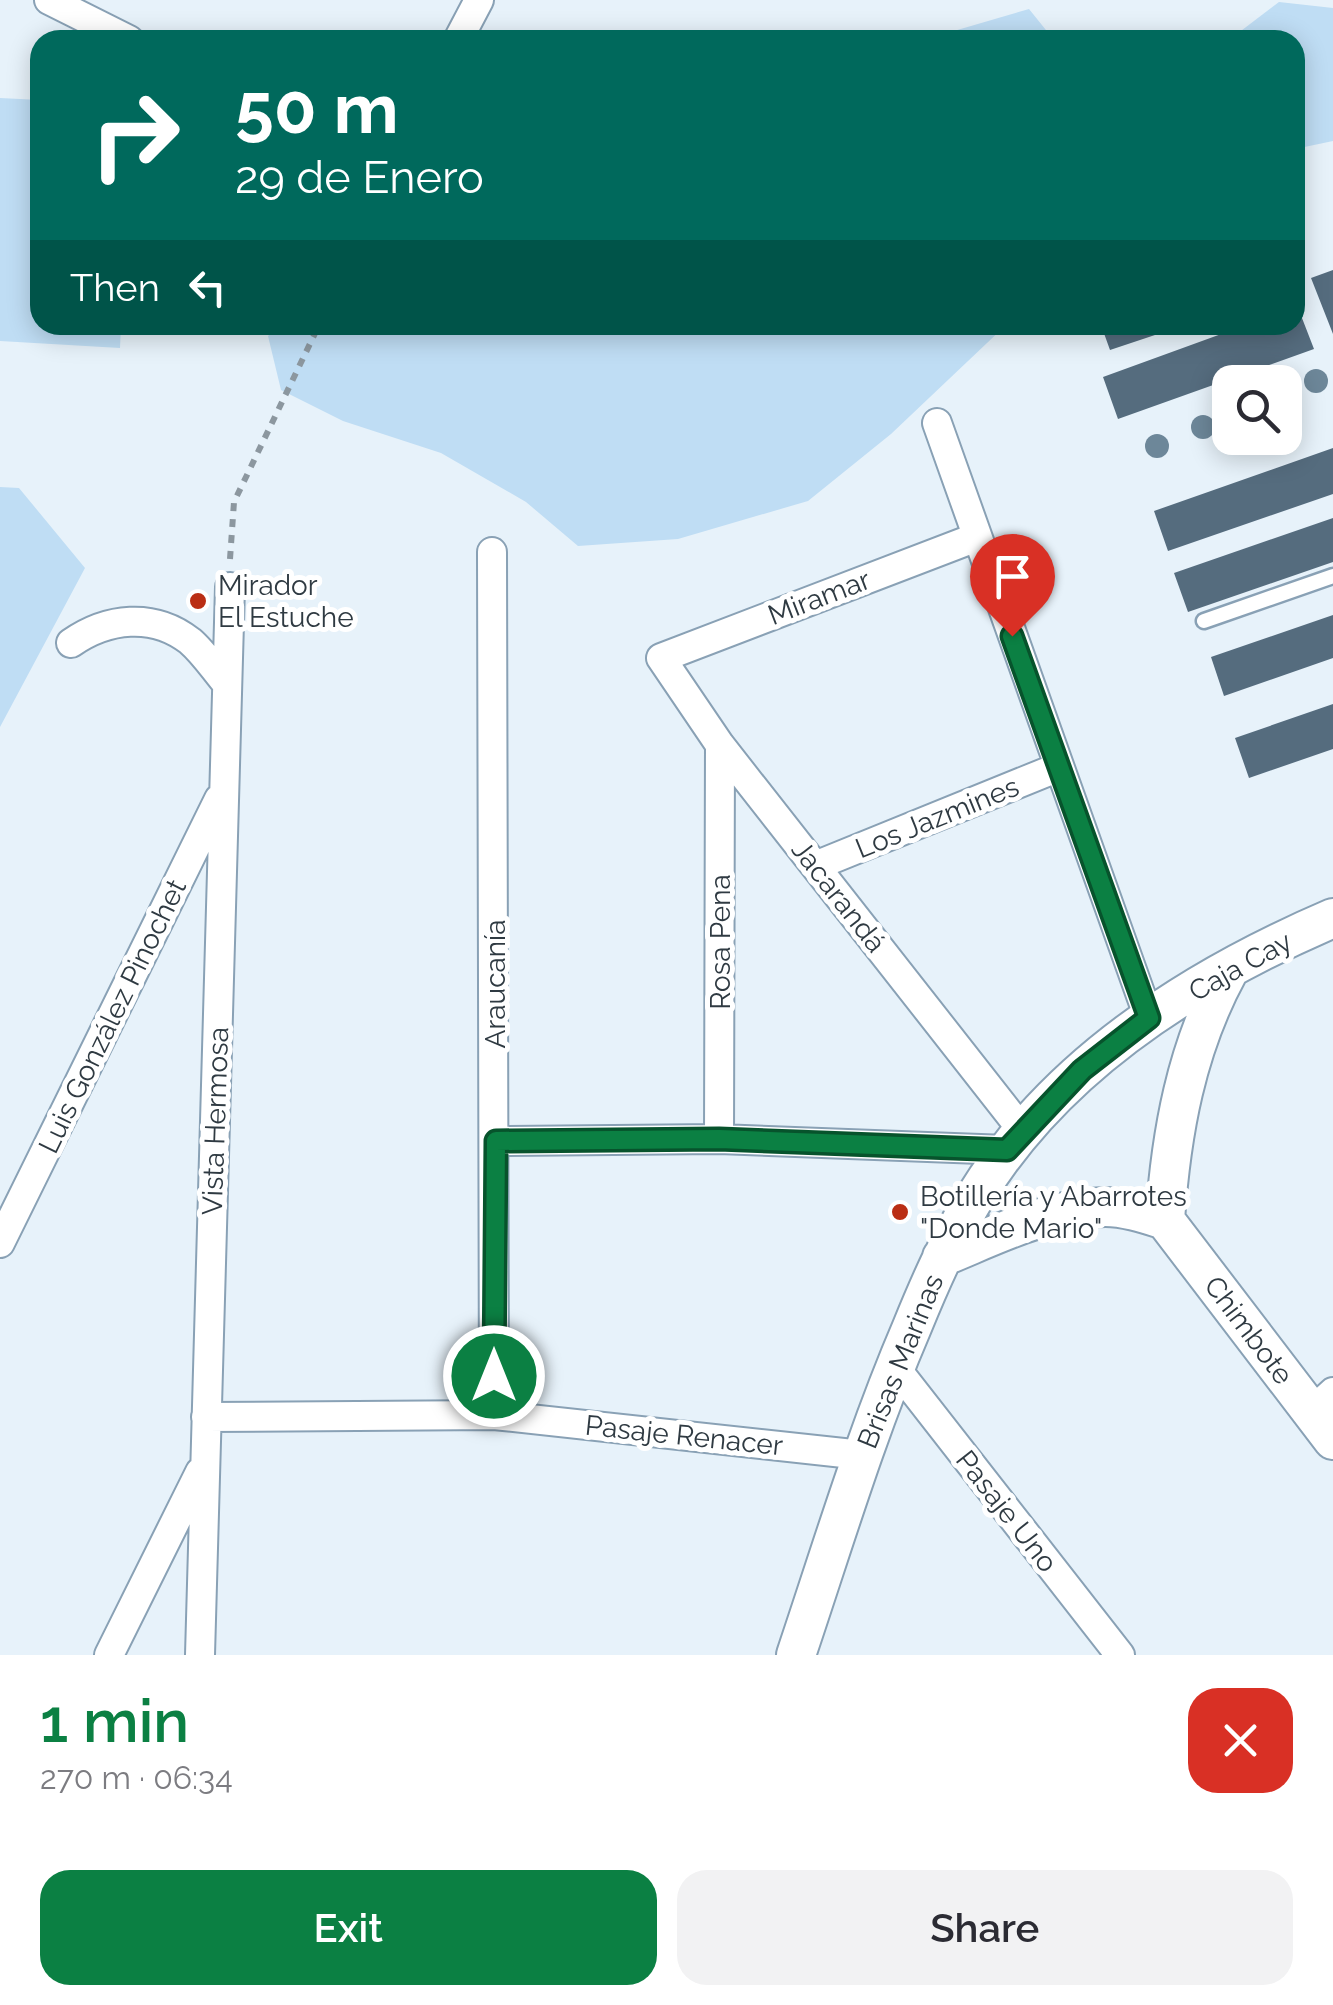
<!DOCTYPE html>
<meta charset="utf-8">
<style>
:root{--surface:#fff;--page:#f2f2f3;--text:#2b2b33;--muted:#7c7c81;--accent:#0b8043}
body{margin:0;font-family:Raleway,sans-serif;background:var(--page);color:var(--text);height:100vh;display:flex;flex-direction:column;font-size:38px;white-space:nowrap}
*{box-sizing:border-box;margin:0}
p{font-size:32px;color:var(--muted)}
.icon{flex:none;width:55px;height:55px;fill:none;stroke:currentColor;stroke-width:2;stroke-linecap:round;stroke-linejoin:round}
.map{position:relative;height:1655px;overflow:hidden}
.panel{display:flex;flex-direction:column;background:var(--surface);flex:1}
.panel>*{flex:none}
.banner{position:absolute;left:30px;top:30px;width:1275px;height:305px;border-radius:30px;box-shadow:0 5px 25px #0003;background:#00695c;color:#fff;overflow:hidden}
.tools{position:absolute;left:1212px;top:365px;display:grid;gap:20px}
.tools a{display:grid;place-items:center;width:90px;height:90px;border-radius:20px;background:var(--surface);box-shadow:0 5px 25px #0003;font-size:50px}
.pin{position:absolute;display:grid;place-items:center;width:85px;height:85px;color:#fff;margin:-102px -42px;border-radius:50% 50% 50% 0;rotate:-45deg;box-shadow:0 0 10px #0007}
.pin .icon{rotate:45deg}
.me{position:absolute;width:110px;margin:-55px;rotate:0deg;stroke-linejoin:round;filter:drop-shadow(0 0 8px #0008)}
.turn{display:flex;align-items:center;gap:35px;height:210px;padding:0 40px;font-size:45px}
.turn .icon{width:130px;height:130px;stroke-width:2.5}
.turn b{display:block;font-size:70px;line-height:85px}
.then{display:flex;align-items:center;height:95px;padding:0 40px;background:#0003;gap:20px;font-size:38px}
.round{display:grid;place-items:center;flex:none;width:105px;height:105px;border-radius:30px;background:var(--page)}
.headline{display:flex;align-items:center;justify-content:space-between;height:170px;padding:0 40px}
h1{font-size:60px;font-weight:600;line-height:75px;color:var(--accent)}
.button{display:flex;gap:20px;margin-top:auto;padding:20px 40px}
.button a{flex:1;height:115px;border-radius:30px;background:var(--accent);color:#fff;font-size:40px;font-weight:600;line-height:115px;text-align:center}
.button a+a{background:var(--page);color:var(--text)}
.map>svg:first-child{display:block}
.green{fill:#bfddf4}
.building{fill:#556c7e}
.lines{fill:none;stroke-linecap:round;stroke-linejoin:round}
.lane-casing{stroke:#89a1b5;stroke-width:19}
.street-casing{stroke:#89a1b5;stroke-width:32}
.secondary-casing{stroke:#89a1b5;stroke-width:42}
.path{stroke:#8c979f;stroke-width:6;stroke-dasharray:8 8;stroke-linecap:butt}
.lane{stroke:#fff;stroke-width:14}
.street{stroke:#fff;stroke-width:28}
.secondary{stroke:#fff;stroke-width:38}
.tree{fill:#6d8799}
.route-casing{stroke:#07532c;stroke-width:25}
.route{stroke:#0b8043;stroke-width:18}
.poi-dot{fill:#ba2e14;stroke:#fff;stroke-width:4}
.labels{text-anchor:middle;stroke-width:10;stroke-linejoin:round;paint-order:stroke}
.poi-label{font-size:28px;fill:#2f3a42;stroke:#fff;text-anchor:start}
.street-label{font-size:28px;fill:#2f3a42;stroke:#fff}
</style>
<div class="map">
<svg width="1333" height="1655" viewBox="0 0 1333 1655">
<rect width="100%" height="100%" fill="#e7f2fa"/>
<path class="green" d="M1279,2l54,6v133l-38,8v-109h-66z
M1029,9l25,31h-131z
M0,98l40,2v225h81l-1,23 -120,-7z
M279,325h727l-115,109 -83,67 -130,38 -100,7 -52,-44 -85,-49 -98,-32 -62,-31 -13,-54z
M0,487l19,1 66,80 -85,159z"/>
<path class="building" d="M1333,270v64l-22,-56z
M1295,300l19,49 -196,70 -15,-42 143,-52h49z
M1101,325h80l1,1 -72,24z
M1333,448v46l-165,57 -14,-40z
M1333,518v44l-145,50 -14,-39z
M1333,615v43l-109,38 -13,-39z
M1333,704v45l-84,29 -14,-40z"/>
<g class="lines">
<g class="lane-casing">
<path id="lane" d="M1204,621l129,-45"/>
</g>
<g class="street-casing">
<path id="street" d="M49,0l80,40
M458,40l21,-40
M937,423l212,595
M977,537l-316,121 59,87 303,386
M492,552l2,863
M71,643c36,-25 82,-31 119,-2 14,12 25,29 37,43
M815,866l244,-99
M719,1139l1,-394
M496,1141l223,-2 288,11
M0,1243l219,-444
M895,1367l225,288
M1311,1412l22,-20
M206,1417l288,-2 368,40
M109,1655l91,-183
M200,1655l30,-1068"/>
</g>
<g class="secondary-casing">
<path id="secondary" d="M1165,1220c6,-87 21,-171 63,-248
M942,1257c52,-21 105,-49 163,-50 20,0 41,7 60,13l168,220
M796,1655c37,-110 70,-221 116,-328 24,-59 50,-116 88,-167 82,-112 207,-188 333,-242"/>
</g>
<path class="path" d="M230,559l4,-57 85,-177"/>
<use href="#lane" class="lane"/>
<use href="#street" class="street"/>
<use href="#secondary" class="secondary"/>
</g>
<g class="tree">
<circle cx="1316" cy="381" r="12"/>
<circle cx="1203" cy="427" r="12"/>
<circle cx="1157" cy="446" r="12"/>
</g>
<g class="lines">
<g class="route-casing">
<path id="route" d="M494,1376l2,-235 223,-2 288,11 75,-80 67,-52 -137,-382"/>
</g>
<use href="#route" class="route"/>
</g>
<g class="poi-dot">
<circle cx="198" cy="601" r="10"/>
<circle cx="900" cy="1212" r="10"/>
</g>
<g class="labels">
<g class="poi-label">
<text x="218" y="595">Mirador<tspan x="218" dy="32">El Estuche</tspan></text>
<text x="920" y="1206">Botillería y Abarrotes<tspan x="920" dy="32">"Donde Mario"</tspan></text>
</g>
<g class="street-label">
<text transform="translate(819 597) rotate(-21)" y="10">Miramar</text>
<text transform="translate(937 817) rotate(-22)" y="10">Los Jazmines</text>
<text transform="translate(839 896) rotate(52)" y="10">Jacarandá</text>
<text transform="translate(720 942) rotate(-90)" y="10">Rosa Pena</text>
<text transform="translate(1240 966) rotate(-29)" y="10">Caja Cay</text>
<text transform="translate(495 984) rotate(-90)" y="10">Araucanía</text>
<text transform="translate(112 1016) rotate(-64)" y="10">Luis González Pinochet</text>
<text transform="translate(215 1121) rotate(-88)" y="10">Vista Hermosa</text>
<text transform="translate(1249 1330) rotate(53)" y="10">Chimbote</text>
<text transform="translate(900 1361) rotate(-68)" y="10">Brisas Marinas</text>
<text transform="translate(684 1435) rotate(6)" y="10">Pasaje Renacer</text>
<text transform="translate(1007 1511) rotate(52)" y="10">Pasaje Uno</text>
</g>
</g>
</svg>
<div class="tools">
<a><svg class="icon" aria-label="search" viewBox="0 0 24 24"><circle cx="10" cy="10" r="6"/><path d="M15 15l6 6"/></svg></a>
</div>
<div class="pin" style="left:1012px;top:636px;background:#d93025"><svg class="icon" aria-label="arrive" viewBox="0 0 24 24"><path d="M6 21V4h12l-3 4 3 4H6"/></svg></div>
<svg class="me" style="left:494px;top:1376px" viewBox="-20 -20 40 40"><circle r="17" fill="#0b8043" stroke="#fff" stroke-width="3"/><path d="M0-11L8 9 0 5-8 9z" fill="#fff"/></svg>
<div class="banner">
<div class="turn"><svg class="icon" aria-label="right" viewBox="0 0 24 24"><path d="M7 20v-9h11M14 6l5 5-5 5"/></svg><div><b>50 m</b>29 de Enero</div></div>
<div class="then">Then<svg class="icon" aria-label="left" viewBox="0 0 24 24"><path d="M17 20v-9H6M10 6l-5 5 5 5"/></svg></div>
</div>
</div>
<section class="panel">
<div class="headline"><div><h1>1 min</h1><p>270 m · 06:34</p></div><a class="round" style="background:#d93025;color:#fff"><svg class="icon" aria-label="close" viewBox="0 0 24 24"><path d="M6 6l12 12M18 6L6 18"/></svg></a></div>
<div class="button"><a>Exit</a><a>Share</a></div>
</section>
